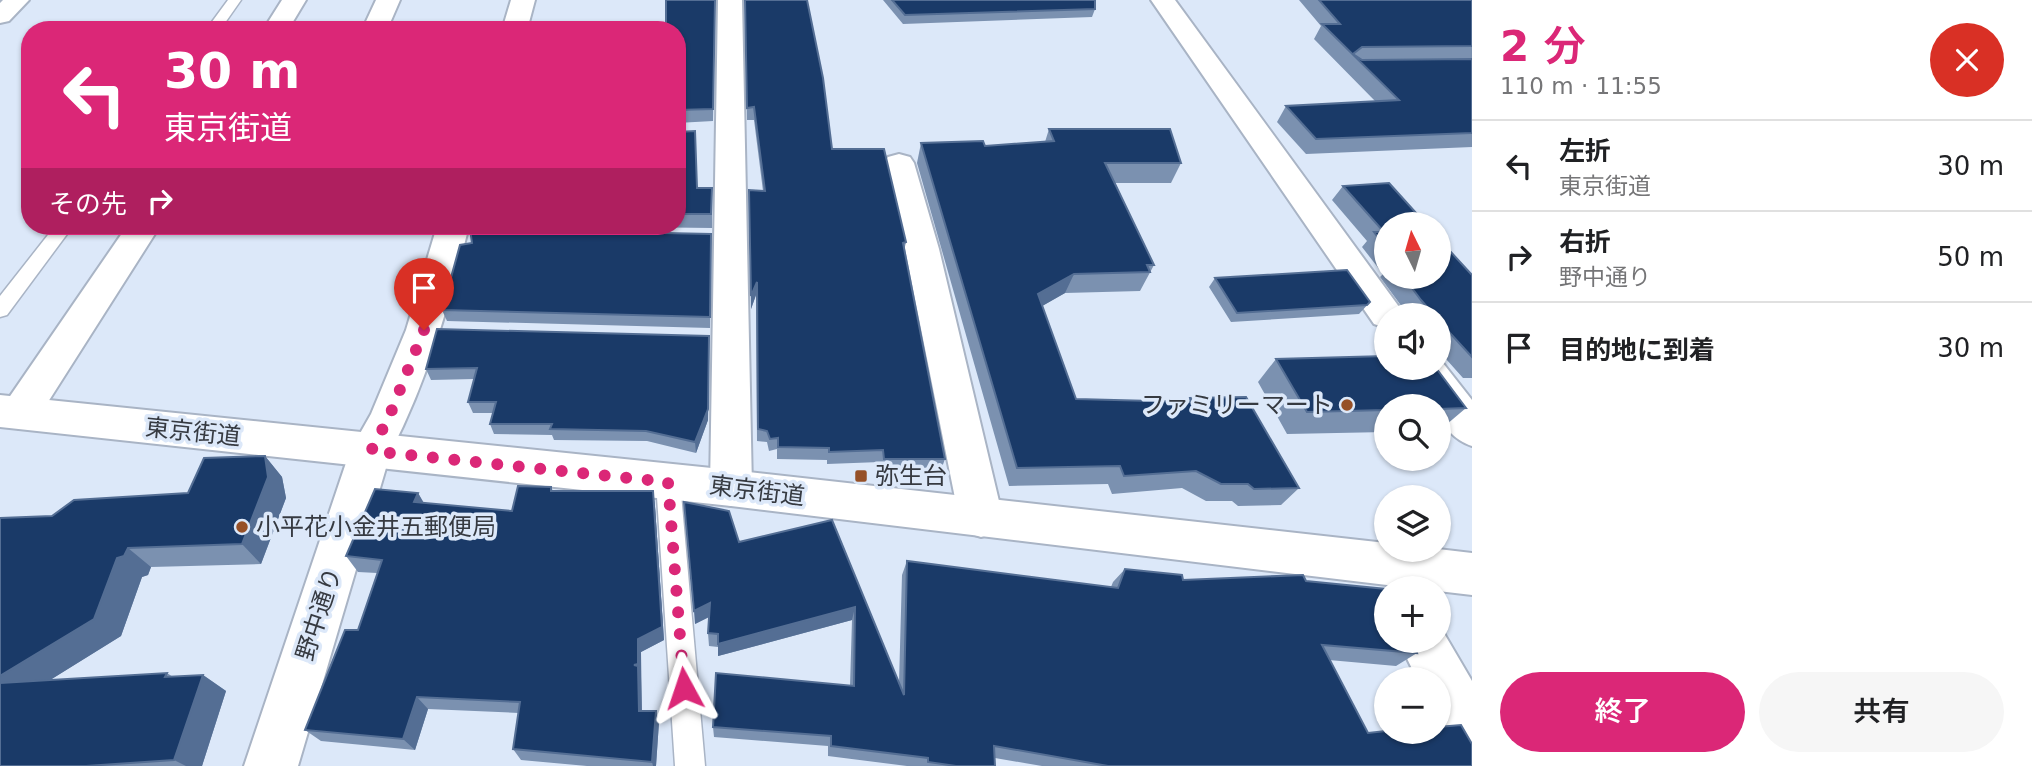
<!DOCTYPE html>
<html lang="ja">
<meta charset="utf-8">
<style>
:root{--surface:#fff;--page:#f6f6f6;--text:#202124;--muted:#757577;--line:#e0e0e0;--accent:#db2777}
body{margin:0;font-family:"DejaVu Sans","Noto Sans JP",sans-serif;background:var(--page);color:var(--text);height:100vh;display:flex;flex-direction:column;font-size:26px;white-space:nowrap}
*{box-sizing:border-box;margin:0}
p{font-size:23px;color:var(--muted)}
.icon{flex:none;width:38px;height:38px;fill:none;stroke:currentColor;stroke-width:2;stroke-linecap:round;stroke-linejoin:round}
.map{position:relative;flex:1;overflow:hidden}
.details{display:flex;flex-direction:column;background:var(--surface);width:560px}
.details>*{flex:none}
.hud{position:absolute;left:21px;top:21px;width:665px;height:214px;border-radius:28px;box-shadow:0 2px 5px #0004;background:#db2777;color:#fff;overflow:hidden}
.needle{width:46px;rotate:355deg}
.fabs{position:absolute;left:1374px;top:212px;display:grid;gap:14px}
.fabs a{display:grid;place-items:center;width:77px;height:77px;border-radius:50%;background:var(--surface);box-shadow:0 2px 5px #0004;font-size:35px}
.pin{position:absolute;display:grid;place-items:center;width:60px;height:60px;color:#fff;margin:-72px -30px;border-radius:50% 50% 50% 0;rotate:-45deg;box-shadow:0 0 7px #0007}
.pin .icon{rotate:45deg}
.me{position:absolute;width:77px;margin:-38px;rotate:355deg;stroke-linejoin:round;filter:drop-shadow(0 0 5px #0008)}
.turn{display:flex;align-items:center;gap:24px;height:147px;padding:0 28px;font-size:32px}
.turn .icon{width:91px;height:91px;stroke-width:2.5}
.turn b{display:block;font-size:49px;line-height:60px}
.then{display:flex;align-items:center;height:66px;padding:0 28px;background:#0003;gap:14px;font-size:26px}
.round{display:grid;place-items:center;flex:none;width:74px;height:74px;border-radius:37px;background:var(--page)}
.head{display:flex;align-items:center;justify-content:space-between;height:119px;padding:0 28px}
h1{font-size:42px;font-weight:600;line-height:52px;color:var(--accent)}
.button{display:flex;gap:14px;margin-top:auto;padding:14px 28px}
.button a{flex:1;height:80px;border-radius:42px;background:var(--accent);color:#fff;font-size:28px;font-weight:600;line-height:80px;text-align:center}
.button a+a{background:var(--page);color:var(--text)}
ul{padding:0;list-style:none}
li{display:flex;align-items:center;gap:21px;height:91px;padding:0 28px;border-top:2px solid var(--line)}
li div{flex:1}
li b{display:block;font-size:26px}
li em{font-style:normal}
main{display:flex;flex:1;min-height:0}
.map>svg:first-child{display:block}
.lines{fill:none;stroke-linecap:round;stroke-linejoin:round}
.service-casing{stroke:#a9b4c5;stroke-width:3}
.minor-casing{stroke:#a9b4c5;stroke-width:4}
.secondary-casing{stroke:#a9b4c5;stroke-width:4}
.service{fill:#fff;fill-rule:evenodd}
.minor{fill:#fff;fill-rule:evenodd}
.secondary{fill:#fff;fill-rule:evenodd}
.wall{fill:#7b91b0}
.shaded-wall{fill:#546e94}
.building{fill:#1a3a68;stroke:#546e94;stroke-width:2}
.route{stroke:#db2777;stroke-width:12;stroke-dasharray:0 21.6}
.poi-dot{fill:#965027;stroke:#dce8f9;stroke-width:2.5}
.labels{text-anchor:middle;stroke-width:7;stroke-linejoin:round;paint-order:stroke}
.poi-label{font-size:24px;fill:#363a41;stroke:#dce8f9;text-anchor:start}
.street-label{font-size:24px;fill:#363a41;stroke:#dce8f9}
</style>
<main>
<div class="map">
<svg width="1472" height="766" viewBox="0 0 1472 766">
<rect width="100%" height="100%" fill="#dce8f9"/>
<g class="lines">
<g class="service-casing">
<path id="service" d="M228,0h13l-21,30h-14z
M55,226h18l-66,89 -7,2v-21z
M668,472l8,3 4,7 25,284h-30l-19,-284 4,-7z"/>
</g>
<g class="minor-casing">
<path id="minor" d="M3,0h26l-20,21 -9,2v-20z
M282,0h24l-18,30h-25z
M376,0h24l-13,30h-25z
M511,0h24l-8,30h-25z
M718,0h24l10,488 -6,13 -15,5 -15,-5 -6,-13z
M1151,0h24l230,315h-19v13l-12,-4z
M899,154l11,3 4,6 25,86 64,269 -7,14 -15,5 -15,-5 -7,-14 -54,-269 -21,-86 4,-6z
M127,226h33l-126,198 -14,5 -14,-5 -6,-11 6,-11z
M437,226h32c-20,78 -41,153 -78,225l-93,315h-54l106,-315 21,-37 35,-84z
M1439,358l33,42v46c-16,-5 -34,-22 -34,-40h-6l-25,-38h31z
M1438,623l34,58v76c-38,-16 -34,-43 -34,-78h-21l-19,-39h40z"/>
</g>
<g class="secondary-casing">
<path id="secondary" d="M0,395l731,75 655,73v7l52,-1 34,4v42l-34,-4v-3h-26l-681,-82 -731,-79z"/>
</g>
<use href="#service" class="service"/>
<use href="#minor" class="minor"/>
<use href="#secondary" class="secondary"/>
</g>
<path class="wall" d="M715,0l-2,121 -36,2v-93z
M745,0l87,149 74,93 -2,9 41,208 -4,11 -60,1 -1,-9 -53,2v-4l-50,-1v-10l-8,2 -2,-9 -10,-1 -1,-146 -5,14 -2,-106 14,-12 -9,-71h-7z
M883,0h212v9l-3,8 -189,7z
M1299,0h173v147l-166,7 -29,-32 9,-16 89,-5 -61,-62 7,-13z
M1049,129l132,34 -10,20h-56l39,82 -14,26 -75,2 -23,13 34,93 111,3 3,-4 109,90 -18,17 -43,1 -6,-5h-26l-24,-13 -70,6 -4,-10 -99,2 -92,-323 4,-20 64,3 60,-4z
M677,132l21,56h14v40l-165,-2h130z
M1343,186l43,38v52h52l34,-1v103h-9l-25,-28v-35h-30l-28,-38 3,-3 -21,-27 5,-6 -35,-41z
M711,234l-1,94 -263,-7 -5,-11z
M1215,278l155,24 -11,12 -128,8 -22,-35z
M709,336l-1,84 -12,33 -49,-12 -93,-1 -2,-5 -58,-1 -4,-10 3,-11h-20l-5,-11 6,-23 -43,1 -5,-11z
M1276,359l110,47v26l-99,2 -29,-52z
M1466,408l-26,22h-2v-21z
M265,456l17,21 4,21 -25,66 -110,3 -3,8 -6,2 -21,59 -71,44 117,-7 6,4 30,-2 23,16 -24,75h-202l52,-250 136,-23z
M551,487l2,4h100l2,16 9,133 -23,12v25l1,34 17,11 -3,44h-69l-66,-6 -8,-11 6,-36 -91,-4 -13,41 -94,-9 -16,-11 53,-100 19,-57 -19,-1 -12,-16 72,-63 6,10 88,8z
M832,520l67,163 3,-108 5,-14 204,26 2,-5 12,-13 58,11 123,1 111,72 -21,13 -67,-6 39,73 104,33h-430l-47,-8v8h-88l-79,-10v-10l-114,-9 -1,-10 137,-41 2,-66 -134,36v-9l-9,-1 -1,-13 1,-16 -14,7 44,-82z"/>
<path class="shaded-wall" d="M1074,274l-9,19 -35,20 8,-19z
M757,282l-1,13 -5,14v-13z
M709,336l-1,84 -12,33 -1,-11z
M265,456l17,21 4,21 -25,66 -19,-20z
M653,491l2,16 9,133 -23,12 1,70 -3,-11 -5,-46 4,-26z
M418,493l9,16 -13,-7z
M128,548l23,19 -3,8 -6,2 -21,59 -103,64 -18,-9v-15z
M710,603l1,13 -16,8 -1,-13z
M855,607l-3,13 -134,36v-12z
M203,675l23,16 -24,75h-16l-12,-6z
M417,697l11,12 -13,41 -12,-11z
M656,711l3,11 -3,44h-3l-1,-4z"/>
<path class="building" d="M666,0h49l-2,109 -36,1v-80h-11z
M745,0h62l16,78 9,71h52l22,93 -3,1 42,216h-61l-1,-9 -54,2v-4l-51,-1v-9l-8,1 -3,-8 -9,-2 -1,-147 -6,14 -2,-106 16,1 -11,-84 -7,1z
M892,0h203v9l-190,6z
M1319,0h153v46l-110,1 -9,7 9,6 110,-1v74l-156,6 -30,-33 113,-6 -77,-76h18z
M1049,129h121l11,34h-76l49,102h-7l3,7 -76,2 -36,20 38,105 115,3 -1,-4 56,-1 53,91 -45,1 -6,-5h-27l-25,-13 -72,5 -4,-10 -103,2 -96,-325 62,-2 2,5 69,-5z
M695,131l2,57h15l-1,26h-34v-82z
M1389,183l37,41h-40v24l-12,-16h10l-41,-46z
M470,229l241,5 -1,83 -268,-7 18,-65 12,-2z
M1438,238l34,37v82l-34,-37v-5h-4l-13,-15 -18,-24h35z
M1347,270l23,32 -3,3 -130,8 -22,-35z
M437,329l272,7 -1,73 -13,33 -49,-11 -96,-2 2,-5h-62l6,-22h-28l9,-34 -51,1z
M1386,356v12h50l30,40 -28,1v-3h-52v4l-79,2 -31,-53z
M265,456l3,21 -26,67 -114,4 -4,8 -7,2 -23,61 -94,57v-158l52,-2 22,-16 114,-7 16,-35z
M518,486l33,1v4h102l9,136 -24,12v25l-4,1 4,1 1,45h17l-4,51 -139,-13 7,-47 -103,-5 -14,42 -98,-9 40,-100h13l24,-70 -36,-4 29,-67 43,4 -4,9 98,9z
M684,502l45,9 10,31 93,-22 72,175 3,-134 211,27 7,-19 57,6 1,5 120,-5 3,6 80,8v51h26l5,13 -95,-8 46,88 18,-2 52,1v-5l23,-2 11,19v22h-364l-114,-20 1,20h-39l-28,-4v-4l-97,-12v-10l-118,-9 3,-54 138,13 1,-79 -137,37v-10l-10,-1 2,-30 -16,8z
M167,673l-2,4 38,-2 -29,85 -88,6h-86v-83z"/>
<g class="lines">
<path class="route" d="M424,330l-35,87 -18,34 297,31 16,206"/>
</g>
<g class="poi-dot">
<circle cx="1347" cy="405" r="7"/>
<rect x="854" y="469" width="14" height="14" rx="3.5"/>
<circle cx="242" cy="527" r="7"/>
</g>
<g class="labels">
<g class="poi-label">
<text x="1333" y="413" text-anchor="end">ファミリーマート</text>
<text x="875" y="484">弥生台</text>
<text x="256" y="535">小平花小金井五郵便局</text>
</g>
<g class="street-label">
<text transform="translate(193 432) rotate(6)" y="8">東京街道</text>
<text transform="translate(757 491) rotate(7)" y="8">東京街道</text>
<text transform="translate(319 614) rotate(-72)" y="8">野中通り</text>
</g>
</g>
</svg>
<div class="fabs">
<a><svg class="needle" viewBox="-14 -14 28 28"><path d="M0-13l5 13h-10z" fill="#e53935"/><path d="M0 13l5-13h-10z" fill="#757577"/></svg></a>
<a><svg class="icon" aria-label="sound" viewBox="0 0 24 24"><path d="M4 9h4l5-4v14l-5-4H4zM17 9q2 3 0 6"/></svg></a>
<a><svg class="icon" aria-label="search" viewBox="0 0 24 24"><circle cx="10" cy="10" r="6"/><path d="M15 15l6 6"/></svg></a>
<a><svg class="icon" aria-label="layers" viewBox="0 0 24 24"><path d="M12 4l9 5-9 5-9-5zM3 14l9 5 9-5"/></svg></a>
<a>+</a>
<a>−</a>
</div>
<div class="pin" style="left:424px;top:330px;background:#d93025"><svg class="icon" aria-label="arrive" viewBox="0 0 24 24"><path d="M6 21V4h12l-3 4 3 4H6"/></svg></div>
<svg class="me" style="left:684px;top:688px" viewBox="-20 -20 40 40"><path d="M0-17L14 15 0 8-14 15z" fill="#db2777" stroke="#fff" stroke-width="4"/></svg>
<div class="hud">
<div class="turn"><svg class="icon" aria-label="left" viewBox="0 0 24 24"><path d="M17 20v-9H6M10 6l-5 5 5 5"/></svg><div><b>30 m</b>東京街道</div></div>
<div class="then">その先<svg class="icon" aria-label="right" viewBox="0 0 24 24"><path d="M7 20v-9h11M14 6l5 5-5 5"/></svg></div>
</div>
</div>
<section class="details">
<div class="head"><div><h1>2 分</h1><p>110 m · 11:55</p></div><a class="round" style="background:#d93025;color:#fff"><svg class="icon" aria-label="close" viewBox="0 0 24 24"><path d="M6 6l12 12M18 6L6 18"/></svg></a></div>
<ul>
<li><svg class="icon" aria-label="left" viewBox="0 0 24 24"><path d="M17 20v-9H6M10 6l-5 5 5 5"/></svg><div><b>左折</b><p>東京街道</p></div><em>30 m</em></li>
<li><svg class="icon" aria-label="right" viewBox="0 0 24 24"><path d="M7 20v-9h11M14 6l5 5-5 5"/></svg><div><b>右折</b><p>野中通り</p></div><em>50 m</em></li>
<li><svg class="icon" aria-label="arrive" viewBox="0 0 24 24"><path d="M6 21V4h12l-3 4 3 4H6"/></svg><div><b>目的地に到着</b></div><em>30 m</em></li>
</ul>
<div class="button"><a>終了</a><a>共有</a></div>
</section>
</main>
